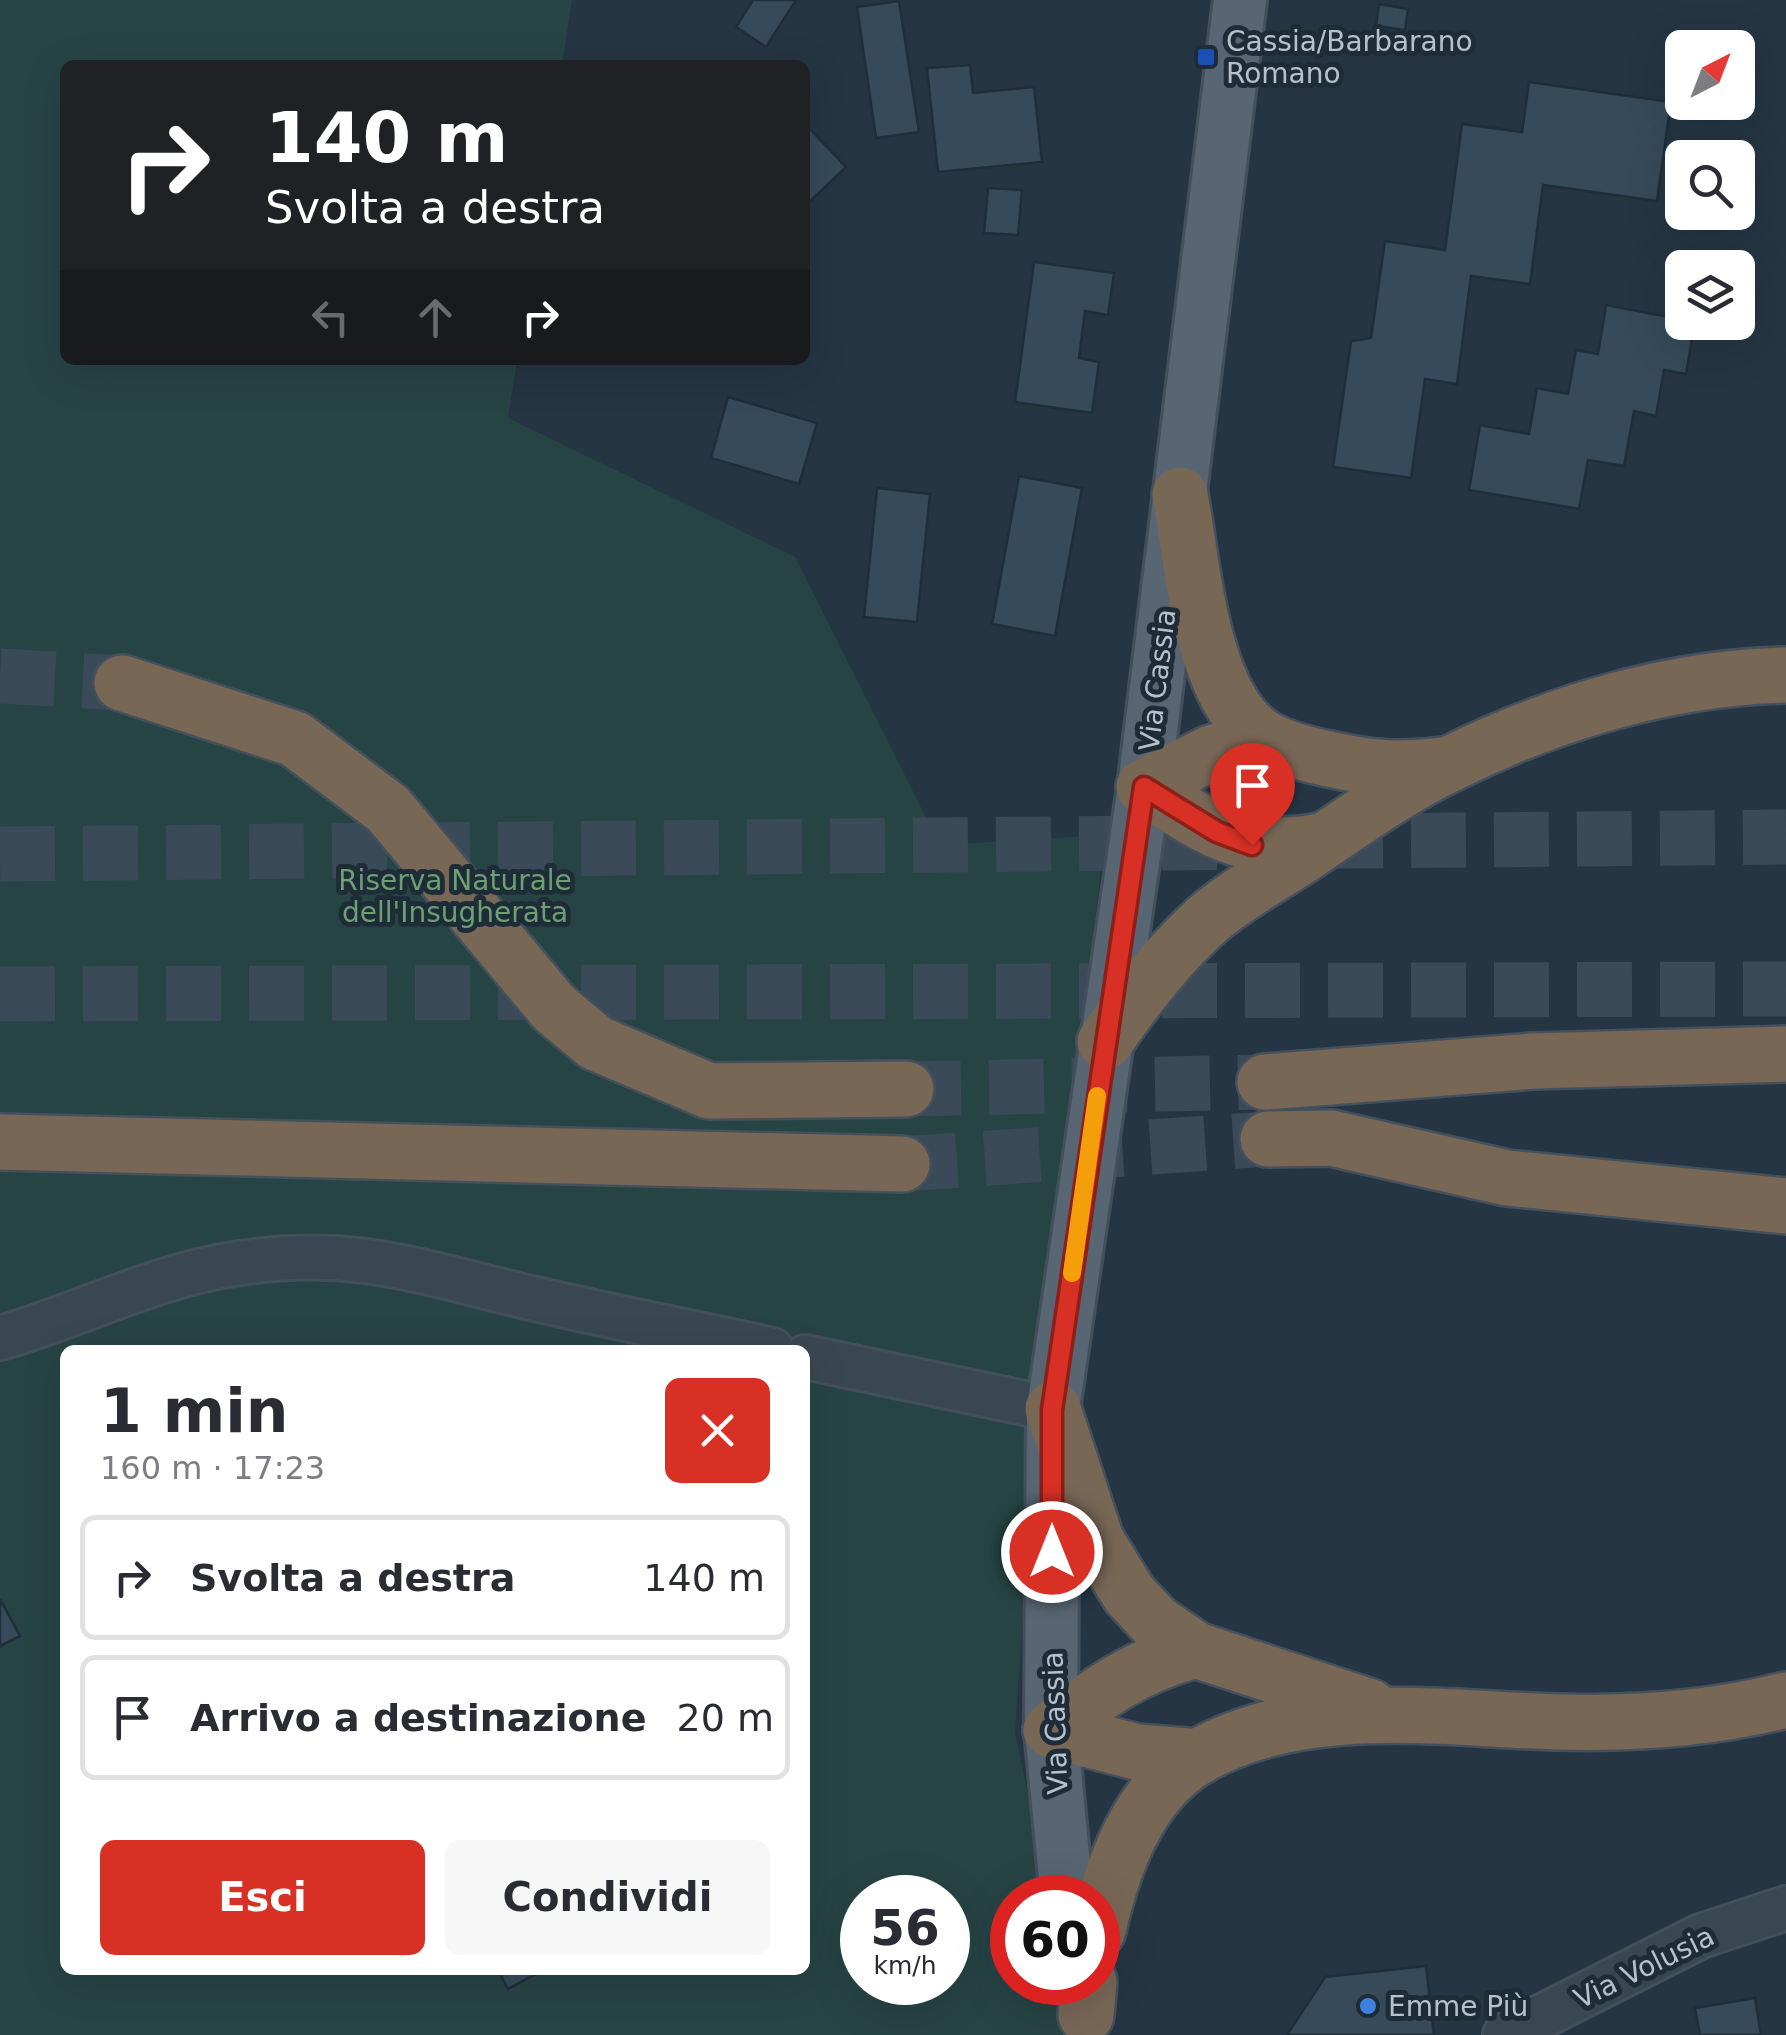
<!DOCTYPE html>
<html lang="it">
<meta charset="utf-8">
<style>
:root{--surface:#fff;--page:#f7f7f7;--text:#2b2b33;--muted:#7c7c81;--line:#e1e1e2;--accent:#d93025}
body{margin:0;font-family:"DejaVu Sans",sans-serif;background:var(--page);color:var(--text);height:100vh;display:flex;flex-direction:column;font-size:38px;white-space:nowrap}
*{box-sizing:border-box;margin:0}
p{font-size:32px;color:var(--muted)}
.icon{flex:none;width:55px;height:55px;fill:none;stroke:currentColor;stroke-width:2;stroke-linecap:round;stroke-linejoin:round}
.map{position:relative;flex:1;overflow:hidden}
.drawer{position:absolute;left:60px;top:1345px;width:750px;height:630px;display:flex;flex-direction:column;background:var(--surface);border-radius:15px;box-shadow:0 10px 40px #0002}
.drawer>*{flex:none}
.banner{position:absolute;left:60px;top:60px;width:750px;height:305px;border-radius:15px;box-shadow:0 10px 40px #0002;background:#202124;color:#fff;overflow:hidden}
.needle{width:65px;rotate:42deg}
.controls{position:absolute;left:1665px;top:30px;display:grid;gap:20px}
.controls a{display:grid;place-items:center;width:90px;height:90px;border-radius:15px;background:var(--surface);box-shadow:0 10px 40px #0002;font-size:50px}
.speed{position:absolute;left:840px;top:1875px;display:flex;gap:20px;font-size:50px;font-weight:700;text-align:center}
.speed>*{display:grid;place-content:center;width:130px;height:130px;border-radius:50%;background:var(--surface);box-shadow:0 10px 40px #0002;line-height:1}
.speed small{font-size:25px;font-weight:400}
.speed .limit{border:15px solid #d22;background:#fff;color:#111}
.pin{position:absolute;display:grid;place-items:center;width:85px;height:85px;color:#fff;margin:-102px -42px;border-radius:50% 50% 50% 0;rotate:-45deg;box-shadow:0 0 10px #0007}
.pin .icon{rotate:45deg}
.me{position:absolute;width:110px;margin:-55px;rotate:0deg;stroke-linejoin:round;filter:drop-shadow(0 0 8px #0008)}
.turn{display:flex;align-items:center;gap:35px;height:210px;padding:0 40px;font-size:45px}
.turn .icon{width:130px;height:130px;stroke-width:2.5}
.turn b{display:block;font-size:70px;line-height:85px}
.lanes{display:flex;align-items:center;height:95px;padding:0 40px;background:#0003;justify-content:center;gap:50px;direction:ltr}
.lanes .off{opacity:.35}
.round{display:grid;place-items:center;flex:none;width:105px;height:105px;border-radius:15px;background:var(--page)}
.head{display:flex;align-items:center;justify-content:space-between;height:170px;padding:0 40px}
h1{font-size:60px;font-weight:700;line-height:75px}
.action{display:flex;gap:20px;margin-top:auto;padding:20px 40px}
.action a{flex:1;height:115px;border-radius:15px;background:var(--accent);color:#fff;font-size:40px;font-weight:700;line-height:115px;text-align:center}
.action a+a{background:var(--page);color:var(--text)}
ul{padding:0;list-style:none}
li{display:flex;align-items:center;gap:30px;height:125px;margin:0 20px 15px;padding:0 20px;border:5px solid var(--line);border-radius:15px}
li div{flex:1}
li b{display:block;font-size:38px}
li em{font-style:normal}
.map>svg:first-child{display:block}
.green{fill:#274444;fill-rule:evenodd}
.building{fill:#364a59;stroke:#202e3a;stroke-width:2.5}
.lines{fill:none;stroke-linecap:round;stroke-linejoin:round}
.highway-tunnel{stroke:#3b4a58;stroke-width:55;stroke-dasharray:55 28;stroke-linecap:butt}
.minor-casing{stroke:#43505c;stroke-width:48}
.major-casing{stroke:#43505c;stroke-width:58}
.highway-casing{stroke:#44515d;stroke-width:60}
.minor{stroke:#394753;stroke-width:42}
.major{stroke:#576672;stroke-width:52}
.highway{stroke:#796756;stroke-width:55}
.route-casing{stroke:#8d1f18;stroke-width:25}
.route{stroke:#d93025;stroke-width:18}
.slow{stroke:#f59e0b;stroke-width:18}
.transit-dot{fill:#1a4fb4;stroke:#1e2c38;stroke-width:4}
.shop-dot{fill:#3f7fe0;stroke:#1e2c38;stroke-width:4}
.labels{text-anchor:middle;stroke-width:10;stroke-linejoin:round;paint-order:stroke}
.poi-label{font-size:28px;fill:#b6c1cc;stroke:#1e2c38;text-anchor:start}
.street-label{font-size:28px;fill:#b6c1cc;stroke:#1e2c38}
.park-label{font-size:28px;fill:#6c9f72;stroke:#1e2c38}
</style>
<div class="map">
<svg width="1786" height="2035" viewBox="0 0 1786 2035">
<rect width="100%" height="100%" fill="#253543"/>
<path class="green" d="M0,0h572l-10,65h-497v295h452l-9,58 287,139 145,288 165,-10 -69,600 -21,297 34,165 -37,1v84l54,1 11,52h-1077zM65,1350h740v620h-740zM862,1898h86v84h-86z"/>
<path class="building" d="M753,0h43l-30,47 -30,-20z
M899,1l20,131 -43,6 -19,-131z
M1379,4l29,5 -3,21 -29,-4z
M970,65l3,28 61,-6 8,75 -104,10 -11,-104z
M1529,82l142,20 -14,99 -114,-16 -13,99 -59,-8 -14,108 -32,-5 -14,99 -78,-11 18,-126 20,-3 14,-97 60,9 17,-126 60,8z
M807,126l39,41 -41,39v-78z
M988,188l34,2 -4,45 -34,-2z
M1034,262l80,11 -6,42 -23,-4 -6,47 20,4 -7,51 -77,-11z
M1606,305l89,17 -9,52 -22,-4 -8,46 -22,-5 -10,55 -36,-6 -9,49 -110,-19 11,-65 49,9 8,-46 31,6 8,-44 22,4z
M728,397l89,26 -18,61 -88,-26z
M1019,476l63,12 -27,148 -63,-12z
M877,488l53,6 -13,128 -53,-5z
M0,1599l20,37 -20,10z
M1426,1966l8,69h-147l38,-58z
M498,1970h45l-35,19z
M1755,1998l6,37h-61l-5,-27z"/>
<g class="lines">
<path class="highway-tunnel" d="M0,676l122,7
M0,854l1786,-17
M0,994l1786,-5
M906,1089l359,-7
M902,1164l366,-25"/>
<g class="minor-casing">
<path id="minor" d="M0,1338c81,-23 155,-63 240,-75 119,-18 188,12 300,37 77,18 155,33 232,50
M805,1357l248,52
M1505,2035l196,-99 85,-28"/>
</g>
<g class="major-casing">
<path id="major" d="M1067,1898l-16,-168 2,-321 91,-622 96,-787"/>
</g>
<g class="highway-casing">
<path id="highway" d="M1180,495c13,68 20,202 83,242 18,11 46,18 66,22 40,9 73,12 114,6
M122,683l173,56 93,70 166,199 42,35 113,48 197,-2
M1144,787c63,40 103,71 180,53
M1144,787l67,-34 51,-16
M1105,1042c30,-44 62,-86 102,-122 30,-26 68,-46 101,-68 46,-31 92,-64 142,-88 102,-51 222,-87 336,-89
M1265,1082l268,-21 253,-7
M1268,1139l63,-1 176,40 279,28
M0,1142l902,22
M1053,1409l43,131 33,54 26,28 41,28 174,57
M1051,1730c47,-37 86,-65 145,-80
M1051,1730l86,22 62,5
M1098,1930c14,-64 40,-138 100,-173 107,-61 245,-38 361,-35 76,2 153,-3 227,-22
M1086,2015l3,-33"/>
</g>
<use href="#minor" class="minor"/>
<use href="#major" class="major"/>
<use href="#highway" class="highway"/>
</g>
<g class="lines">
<g class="route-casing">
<path id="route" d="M1052,1552v-142l92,-623 73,45 35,13"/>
</g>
<use href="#route" class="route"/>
<path class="slow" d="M1072,1273l25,-177"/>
</g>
<rect class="transit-dot" x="1196" y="47" width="20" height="20" rx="5"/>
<circle class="shop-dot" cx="1368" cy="2006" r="10"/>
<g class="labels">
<g class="poi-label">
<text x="1226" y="51">Cassia/Barbarano<tspan x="1226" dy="32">Romano</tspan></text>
<text x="1388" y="2016">Emme Più</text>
</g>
<g class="street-label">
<text transform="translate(1157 680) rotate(-83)" y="10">Via Cassia</text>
<text transform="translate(1055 1723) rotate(-92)" y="10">Via Cassia</text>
<text transform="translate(1644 1967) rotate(-26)" y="10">Via Volusia</text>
</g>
<g class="park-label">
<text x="455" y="890">Riserva Naturale<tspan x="455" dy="32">dell'Insugherata</tspan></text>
</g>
</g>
</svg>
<div class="controls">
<a><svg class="needle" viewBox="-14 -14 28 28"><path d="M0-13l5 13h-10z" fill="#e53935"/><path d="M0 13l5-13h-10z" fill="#7c7c81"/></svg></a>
<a><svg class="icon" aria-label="search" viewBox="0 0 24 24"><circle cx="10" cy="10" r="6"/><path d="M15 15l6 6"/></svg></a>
<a><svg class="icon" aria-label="layers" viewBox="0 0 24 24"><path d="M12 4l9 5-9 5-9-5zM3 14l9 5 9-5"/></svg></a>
</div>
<div class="speed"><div>56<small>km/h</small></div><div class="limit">60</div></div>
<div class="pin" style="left:1252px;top:845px;background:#d93025"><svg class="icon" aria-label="arrive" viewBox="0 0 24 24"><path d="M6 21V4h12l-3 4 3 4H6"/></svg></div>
<svg class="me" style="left:1052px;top:1552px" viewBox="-20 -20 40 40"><circle r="17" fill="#d93025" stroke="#fff" stroke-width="3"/><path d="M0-11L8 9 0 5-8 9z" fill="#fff"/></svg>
<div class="banner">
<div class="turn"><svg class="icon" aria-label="right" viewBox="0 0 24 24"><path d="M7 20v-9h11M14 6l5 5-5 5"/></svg><div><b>140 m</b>Svolta a destra</div></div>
<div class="lanes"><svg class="icon off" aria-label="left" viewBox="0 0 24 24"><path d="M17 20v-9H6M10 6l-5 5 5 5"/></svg><svg class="icon off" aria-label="ahead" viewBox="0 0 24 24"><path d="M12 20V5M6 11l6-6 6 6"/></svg><svg class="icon" aria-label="right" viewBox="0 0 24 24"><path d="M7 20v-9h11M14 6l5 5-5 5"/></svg></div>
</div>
<section class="drawer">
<div class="head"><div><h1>1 min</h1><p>160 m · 17:23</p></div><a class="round" style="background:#d93025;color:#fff"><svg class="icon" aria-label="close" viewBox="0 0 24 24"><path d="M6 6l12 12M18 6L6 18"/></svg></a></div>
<ul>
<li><svg class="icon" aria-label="right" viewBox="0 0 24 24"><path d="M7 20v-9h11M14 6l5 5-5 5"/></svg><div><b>Svolta a destra</b></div><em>140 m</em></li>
<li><svg class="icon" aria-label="arrive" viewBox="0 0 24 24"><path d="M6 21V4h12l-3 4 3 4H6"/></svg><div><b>Arrivo a destinazione</b></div><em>20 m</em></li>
</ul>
<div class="action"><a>Esci</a><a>Condividi</a></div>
</section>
</div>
